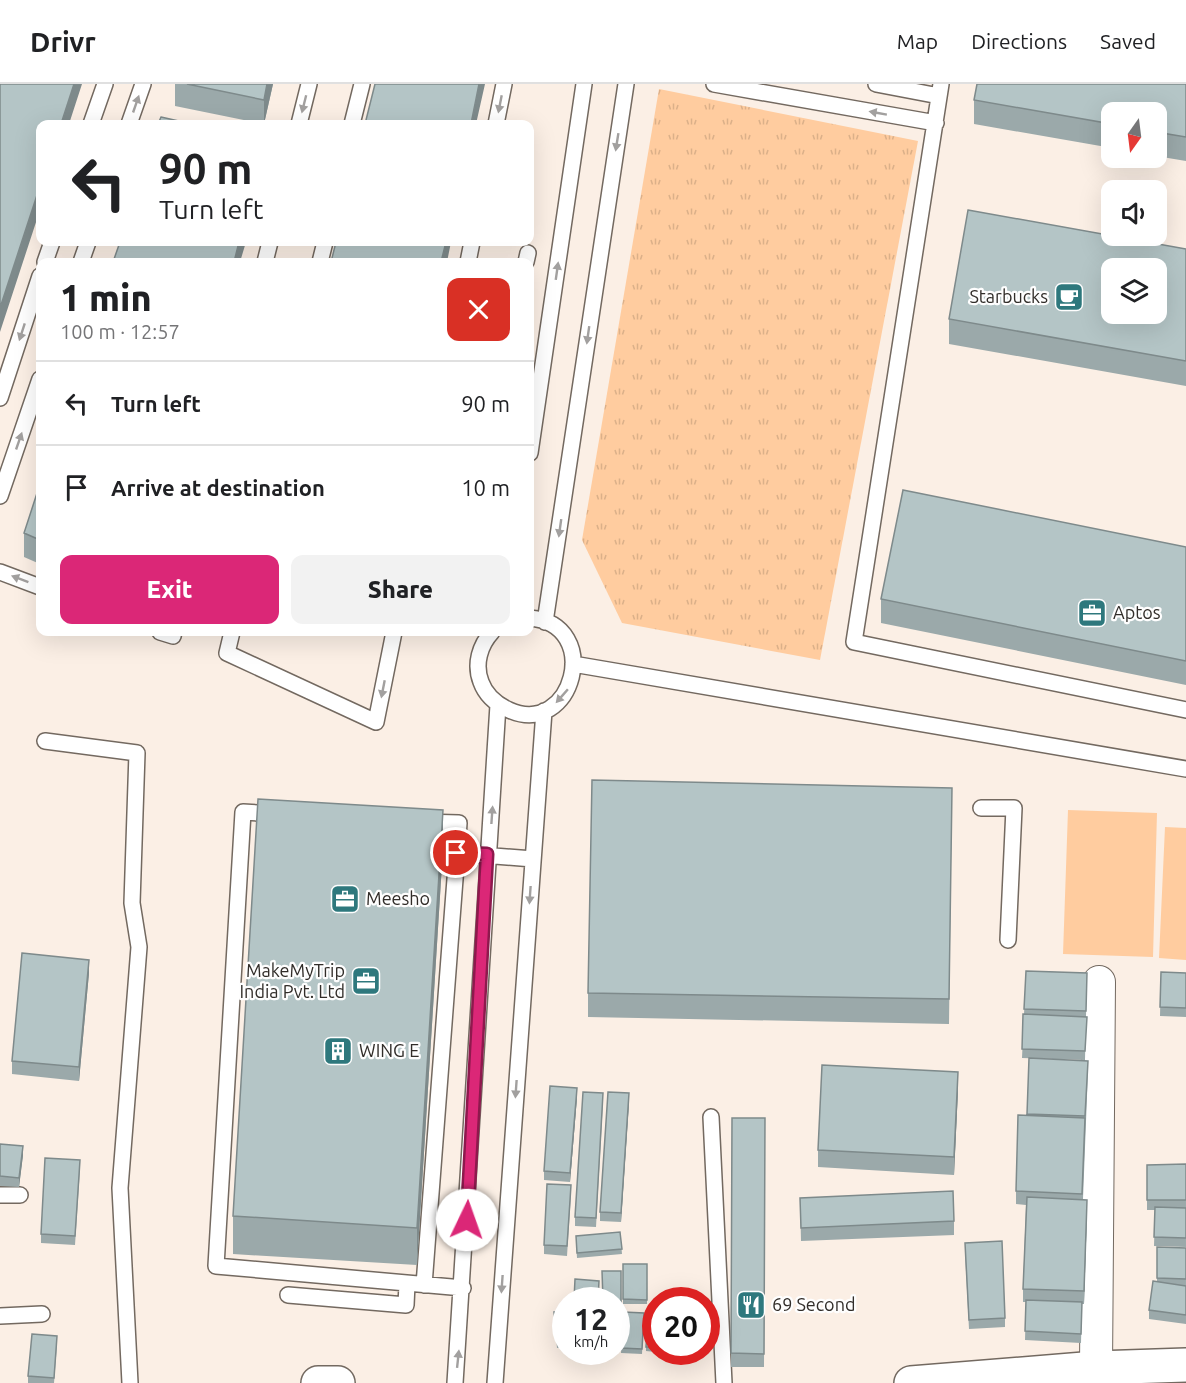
<!DOCTYPE html>
<meta charset="utf-8">
<style>
:root{--surface:#fff;--page:#f2f2f2;--text:#202124;--muted:#757577;--line:#e0e0e0;--accent:#db2777}
body{margin:0;font-family:Ubuntu,sans-serif;background:var(--page);color:var(--text);height:100vh;display:flex;flex-direction:column;font-size:22px;white-space:nowrap}
*{box-sizing:border-box;margin:0}
p{font-size:20px;color:var(--muted)}
.icon{flex:none;width:33px;height:33px;fill:none;stroke:currentColor;stroke-width:2;stroke-linecap:round;stroke-linejoin:round}
.map{position:relative;flex:1;overflow:hidden}
.drawer{position:absolute;left:36px;top:174px;width:498px;height:378px;display:flex;flex-direction:column;background:var(--surface);border-radius:12px;box-shadow:0 6px 24px #0002}
.drawer>*{flex:none}
.hud{position:absolute;left:36px;top:36px;width:498px;height:126px;border-radius:12px;box-shadow:0 6px 24px #0002;background:#fff;color:var(--text);overflow:hidden}
.needle{width:39px;rotate:194deg}
.controls{position:absolute;left:1101px;top:18px;display:grid;gap:12px}
.controls a{display:grid;place-items:center;width:66px;height:66px;border-radius:12px;background:var(--surface);box-shadow:0 6px 24px #0002;font-size:30px}
.speed{position:absolute;left:552px;top:1203px;display:flex;gap:12px;font-size:30px;font-weight:700;text-align:center}
.speed>*{display:grid;place-content:center;width:78px;height:78px;border-radius:50%;background:var(--surface);box-shadow:0 6px 24px #0002;line-height:1}
.speed small{font-size:15px;font-weight:400}
.speed .limit{border:9px solid #d22;background:#fff;color:#111}
.pin{position:absolute;display:grid;place-items:center;width:51px;height:51px;color:#fff;margin:-26px;border:3px solid #fff;border-radius:50%;box-shadow:0 2px 6px #0007}
.me{position:absolute;width:66px;margin:-33px;rotate:3deg;stroke-linejoin:round;filter:drop-shadow(0 0 4px #0008)}
.turn{display:flex;align-items:center;gap:21px;height:126px;padding:0 24px;font-size:27px}
.turn .icon{width:78px;height:78px;stroke-width:2.5}
.turn b{display:block;font-size:42px;line-height:51px}
.round{display:grid;place-items:center;flex:none;width:63px;height:63px;border-radius:12px;background:var(--page)}
.head{display:flex;align-items:center;justify-content:space-between;height:102px;padding:0 24px}
h1{font-size:36px;font-weight:800;line-height:45px}
.cta{display:flex;gap:12px;margin-top:auto;padding:12px 24px}
.cta a{flex:1;height:69px;border-radius:12px;background:var(--accent);color:#fff;font-size:24px;font-weight:800;line-height:69px;text-align:center}
.cta a+a{background:var(--page);color:var(--text)}
ul{padding:0;list-style:none}
li{display:flex;align-items:center;gap:18px;height:84px;padding:0 24px;border-top:2px solid var(--line)}
li div{flex:1}
li b{display:block;font-size:22px}
li em{font-style:normal}
header{display:flex;align-items:center;gap:36px;box-sizing:border-box;height:84px;padding:0 30px;background:var(--surface);border-bottom:2px solid var(--line)}
header strong{font-size:28px}
nav{display:flex;gap:33px;margin-inline-start:auto;font-size:21px}
.map>svg:first-child{display:block}
.park{fill:url(#park-tufts)}
.garden{fill:#ffcc9f}
.lines{fill:none;stroke-linecap:round;stroke-linejoin:round}
.service-casing{stroke:#736960;stroke-width:18}
.minor-casing{stroke:#736960;stroke-width:34}
.tertiary-casing{stroke:#736960;stroke-width:36}
.service{stroke:#fff;stroke-width:15}
.minor{stroke:#fff;stroke-width:32}
.tertiary{stroke:#fff;stroke-width:33}
.wall{fill:#9ba9aa}
.shaded-wall{fill:#7e8a8b}
.building{fill:#b4c5c6;stroke:#7e8a8b;stroke-width:1.5;fill-rule:evenodd}
.oneway{fill:#a2a09f}
.route-casing{stroke:#8e194d;stroke-width:15}
.route{stroke:#db2777;stroke-width:10}
.labels{text-anchor:middle;stroke-width:4.5;stroke-linejoin:round;paint-order:stroke}
.poi-label{font-size:18px;fill:#312d29;stroke:#fefefe;text-anchor:start}
</style>
<header>
<strong>Drivr</strong>
<nav><a>Map</a><a>Directions</a><a>Saved</a></nav>
</header>
<div class="map">
<svg width="1186" height="1299" viewBox="0 0 1186 1299">
<defs>
<pattern id="park-tufts" width="24" height="20" patternUnits="userSpaceOnUse" patternTransform="scale(1.5)"><rect width="24" height="20" fill="#ffcc9f"/><path d="M3 7l-1-3M5 7V3M7 7l1-3M15 17l-1-3M17 17v-4M19 17l1-3" fill="none" stroke="#dbb089"/></pattern>
</defs>
<rect width="100%" height="100%" fill="#fbefe5"/>
<path class="park" d="M659,5l259,52 -98,519 -198,-37 -40,-83z"/>
<path class="garden" d="M1068,726l89,3 -4,144 -90,-3z
M1165,743l21,1v132l-27,-2z"/>
<g class="lines">
<g class="service-casing">
<path id="service" d="M714,0l222,39
M876,0l63,12
M941,0l-87,558 332,68
M91,40l14,-40
M129,40l14,-40
M299,40l10,-40
M352,40l10,-40
M496,40l8,-40
M45,178l7,-20
M81,178l7,-20
M265,178l5,-20
M320,178l5,-20
M468,178l4,-20
M526,178l2,-9
M0,314l40,-122
M530,369l54,-369
M0,412l40,-117
M0,488l40,15
M545,538l81,-538
M160,548l13,4 1,-4
M232,548l-5,21 149,69 18,-90
M492,548c-12,13 -18,32 -11,50 5,14 15,22 28,28 64,29 95,-86 21,-92
M573,580l613,105
M45,657l92,12 -5,150 7,44 -19,241 10,195
M981,724h33l-6,132
M275,730l-32,-2 -27,454 247,22
M422,738l37,1 -2,30
M711,1033l13,266
M0,1111h20
M424,1201l33,-432 76,6
M288,1211l118,10 1,-21
M0,1232l42,-2
M455,1299l43,-678
M495,1299l49,-672"/>
</g>
<g class="minor-casing">
<path id="minor" d="M1096,1284l3,-386"/>
</g>
<g class="tertiary-casing">
<path id="tertiary" d="M318,1299h20
M911,1299l185,-15 90,-3"/>
</g>
<use href="#service" class="service"/>
<use href="#minor" class="minor"/>
<use href="#tertiary" class="tertiary"/>
</g>
<path class="wall" d="M175,0h98l-9,40 -89,-18z
M1186,0v77l-30,-5v-44h-44v36l-138,-24v-24z
M1186,165v137l-237,-42v-25z
M40,400v80l-16,-7v-24z
M1186,463v138l-305,-62v-24z
M952,704l-3,236 -361,-7v-24z
M443,764l-26,417 -184,-11v-38z
M1026,887l61,2 -2,87 -63,-2z
M1161,888l25,1v44l-26,-1z
M89,889l-10,108 -67,-7v-13z
M1029,974l59,12 -5,129 4,14 -3,91h-2l-1,39 -56,-3 1,-38h-3v-13l3,-84 -10,-1v-13l11,-76z
M958,1006l-4,85 -136,-8v-17z
M577,1013l-7,85 -26,-2v-9z
M603,1018l-7,125 -21,-1v-9z
M629,1018l-8,120 -21,-1v-9z
M732,1034h33l-1,249h-33z
M0,1060l23,11 -4,32 -19,-1z
M1186,1080v83l-32,-1 1,-36h-8v-45z
M80,1085l-5,76 -34,-2v-9z
M571,1110l-4,62 -23,-2v-9z
M800,1114l154,23v14l-153,6z
M620,1148l2,22 -45,4 -1,-17z
M1157,1163l29,1v76l-37,-5v-9l8,-28z
M965,1168l40,66v9l-36,2z
M623,1180h24v40h-24z
M621,1187v39h-4l3,21v9l-4,1v-41z
M566,1227v36l-9,1 -3,-36z
M623,1228l21,1 -2,41 -21,-1z
M656,1230v38h10v1l-20,-2v-4z
M57,1261l-3,38h-26v-7z"/>
<path class="shaded-wall" d="M74,0h8l-13,40h-8z
M267,0h6l-9,40v-24z
M479,0h6l-9,40h-5z
M40,102v24l-40,122v-24z
M239,158h7l-6,20h-6z
M446,158h5l-4,20h-6z
M443,726v38l-26,417v-37z
M89,876v13l-10,108v-14z
M958,988v18l-4,85v-18z
M577,1004v9l-7,85v-9z
M629,1009v9l-8,120v-9z
M23,1062v9l-4,32v-9z
M1087,1116v13l-3,91v-13z"/>
<path class="building" d="M0,0h74l-13,40h-21v62l-40,122z
M187,0h80l-3,16z
M375,0h104l-8,40h-106z
M977,0h209v53l-30,-5v-20h-44v12l-138,-24z
M161,33l31,7h-34z
M968,126l218,39v112l-237,-42zM1112,184h44v46h-44z
M120,158h119l-5,20h-121z
M336,158h110l-5,20h-110z
M40,400v56l-16,-7z
M903,406l283,57v114l-305,-62z
M592,696l360,8 -3,211 -361,-6z
M258,715l185,11 -26,418 -184,-12z
M22,869l67,7 -10,107 -67,-6z
M1026,887l61,2 -1,38 -62,-2z
M1161,888l25,1v35l-26,-1z
M1023,930l64,3 -2,34 -63,-2z
M1029,974l59,3 -3,55 -58,-2z
M822,981l136,7 -4,85 -136,-7z
M550,1002l27,2 -7,85 -26,-2z
M583,1008l20,1 -7,125 -21,-1z
M608,1008l21,1 -8,120 -21,-1z
M1018,1031l67,3 -3,76 -66,-3z
M732,1034h33l-1,236 -33,-1z
M0,1060l23,2 -4,32 -19,-2z
M45,1074l35,2 -5,76 -34,-2z
M1186,1080v36h-39v-35z
M547,1100l24,1 -4,61 -23,-1z
M953,1107l1,30 -153,7 -1,-30z
M1027,1113l60,3 -3,91 -61,-2z
M1155,1123l31,1v30l-32,-1z
M620,1148l2,17 -45,4 -1,-17z
M1002,1157l3,77 -36,2 -4,-77z
M1157,1163l29,1v31l-29,-1z
M623,1180h24v36l-24,-1z
M602,1187h19v35h-4l-1,-6h-13z
M575,1195l24,2 -1,19h-24z
M1153,1197l33,5v29l-37,-5z
M1026,1216l56,2 -1,32 -56,-3z
M616,1221l4,26 -4,1z
M566,1227v26l-9,1 -3,-26z
M623,1228l21,1 -2,36 -21,-1z
M648,1229l8,1v33h-10z
M32,1250l25,2 -3,42 -26,-2z"/>
<defs><path id="oneway-solid" d="M-6-.8H1V-3.2L6.5 0L1 3.2V.8H-6Z" transform="scale(1.5)"/></defs>
<g class="oneway">
<use href="#oneway-solid" transform="translate(136 20) rotate(-71)"/>
<use href="#oneway-solid" transform="translate(304 20) rotate(104)"/>
<use href="#oneway-solid" transform="translate(500 20) rotate(101)"/>
<use href="#oneway-solid" transform="translate(878 29) rotate(-170)"/>
<use href="#oneway-solid" transform="translate(617 58) rotate(99)"/>
<use href="#oneway-solid" transform="translate(557 187) rotate(-82)"/>
<use href="#oneway-solid" transform="translate(22 248) rotate(108)"/>
<use href="#oneway-solid" transform="translate(588 251) rotate(98)"/>
<use href="#oneway-solid" transform="translate(19 357) rotate(-71)"/>
<use href="#oneway-solid" transform="translate(560 444) rotate(98)"/>
<use href="#oneway-solid" transform="translate(20 495) rotate(-159)"/>
<use href="#oneway-solid" transform="translate(383 605) rotate(101)"/>
<use href="#oneway-solid" transform="translate(562 612) rotate(131)"/>
<use href="#oneway-solid" transform="translate(492 731) rotate(-86)"/>
<use href="#oneway-solid" transform="translate(530 811) rotate(94)"/>
<use href="#oneway-solid" transform="translate(516 1005) rotate(94)"/>
<use href="#oneway-solid" transform="translate(502 1200) rotate(94)"/>
<use href="#oneway-solid" transform="translate(458 1275) rotate(-84)"/>
</g>
<g class="lines">
<g class="route-casing">
<path id="route" d="M456,769l31,1 -20,366"/>
</g>
<use href="#route" class="route"/>
</g>
<defs>
<g id="cafe-square" transform="scale(1.5)"><rect x="-9" y="-9" width="18" height="18" rx="4" fill="#2e787d" stroke="#fefefe"/><path d="M-5.5-4.5H6V0H3Q3 3.5 0 3.5H-2.5Q-5.5 3.5-5.5 0ZM3-3.2v2h1.7v-2ZM-6 4.5H4V6H-6Z" fill="#fff"/></g>
<g id="office-square" transform="scale(1.5)"><rect x="-9" y="-9" width="18" height="18" rx="4" fill="#2e787d" stroke="#fefefe"/><path d="M-6-3h4V-5.5h4V-3h4V5H-6ZM-1-4.5V-3h2v-1.5ZM-6 0V1H6V0Z" fill="#fff"/></g>
<g id="building-square" transform="scale(1.5)"><rect x="-9" y="-9" width="18" height="18" rx="4" fill="#2e787d" stroke="#fefefe"/><path d="M-4-6H4V6H1V3H-1V6H-4ZM-2.5-4.3h1.7v1.8h-1.7ZM.8-4.3h1.7v1.8H.8ZM-2.5-1h1.7V.8h-1.7ZM.8-1h1.7V.8H.8Z" fill="#fff"/></g>
<g id="restaurant-square" transform="scale(1.5)"><rect x="-9" y="-9" width="18" height="18" rx="4" fill="#2e787d" stroke="#fefefe"/><path d="M-5-6h1v4h1v-4h1v4h1v-4h1v5L-1.5 .5V6h-2V.5L-5-1ZM5-6V6H3V1.5H1.5Q1.5-4 5-6Z" fill="#fff"/></g>
</defs>
<g fill-rule="evenodd">
<use href="#cafe-square" x="1069" y="213"/>
<use href="#office-square" x="1092" y="529"/>
<use href="#office-square" x="345" y="815"/>
<use href="#office-square" x="366" y="897"/>
<use href="#building-square" x="338" y="967"/>
<use href="#restaurant-square" x="751" y="1221"/>
</g>
<g class="labels">
<g class="poi-label">
<text x="1048" y="219" text-anchor="end">Starbucks</text>
<text x="1113" y="535">Aptos</text>
<text x="366" y="821">Meesho</text>
<text x="345" y="893" text-anchor="end">MakeMyTrip<tspan x="345" dy="21">India Pvt. Ltd</tspan></text>
<text x="359" y="973">WING E</text>
<text x="772" y="1227">69 Second</text>
</g>
</g>
</svg>
<div class="controls">
<a><svg class="needle" viewBox="-14 -14 28 28"><path d="M0-13l5 13h-10z" fill="#e53935"/><path d="M0 13l5-13h-10z" fill="#757577"/></svg></a>
<a><svg class="icon" aria-label="sound" viewBox="0 0 24 24"><path d="M4 9h4l5-4v14l-5-4H4zM17 9q2 3 0 6"/></svg></a>
<a><svg class="icon" aria-label="layers" viewBox="0 0 24 24"><path d="M12 4l9 5-9 5-9-5zM3 14l9 5 9-5"/></svg></a>
</div>
<div class="speed"><div>12<small>km/h</small></div><div class="limit">20</div></div>
<div class="pin" style="left:456px;top:769px;background:#d93025"><svg class="icon" aria-label="arrive" viewBox="0 0 24 24"><path d="M6 21V4h12l-3 4 3 4H6"/></svg></div>
<svg class="me" style="left:467px;top:1136px" viewBox="-20 -20 40 40"><circle r="19" fill="#fff"/><path d="M0-13L10 11 0 6-10 11z" fill="#db2777"/></svg>
<div class="hud">
<div class="turn"><svg class="icon" aria-label="left" viewBox="0 0 24 24"><path d="M17 20v-9H6M10 6l-5 5 5 5"/></svg><div><b>90 m</b>Turn left</div></div>
</div>
<section class="drawer">
<div class="head"><div><h1>1 min</h1><p>100 m · 12:57</p></div><a class="round" style="background:#d93025;color:#fff"><svg class="icon" aria-label="close" viewBox="0 0 24 24"><path d="M6 6l12 12M18 6L6 18"/></svg></a></div>
<ul>
<li><svg class="icon" aria-label="left" viewBox="0 0 24 24"><path d="M17 20v-9H6M10 6l-5 5 5 5"/></svg><div><b>Turn left</b></div><em>90 m</em></li>
<li><svg class="icon" aria-label="arrive" viewBox="0 0 24 24"><path d="M6 21V4h12l-3 4 3 4H6"/></svg><div><b>Arrive at destination</b></div><em>10 m</em></li>
</ul>
<div class="cta"><a>Exit</a><a>Share</a></div>
</section>
</div>
